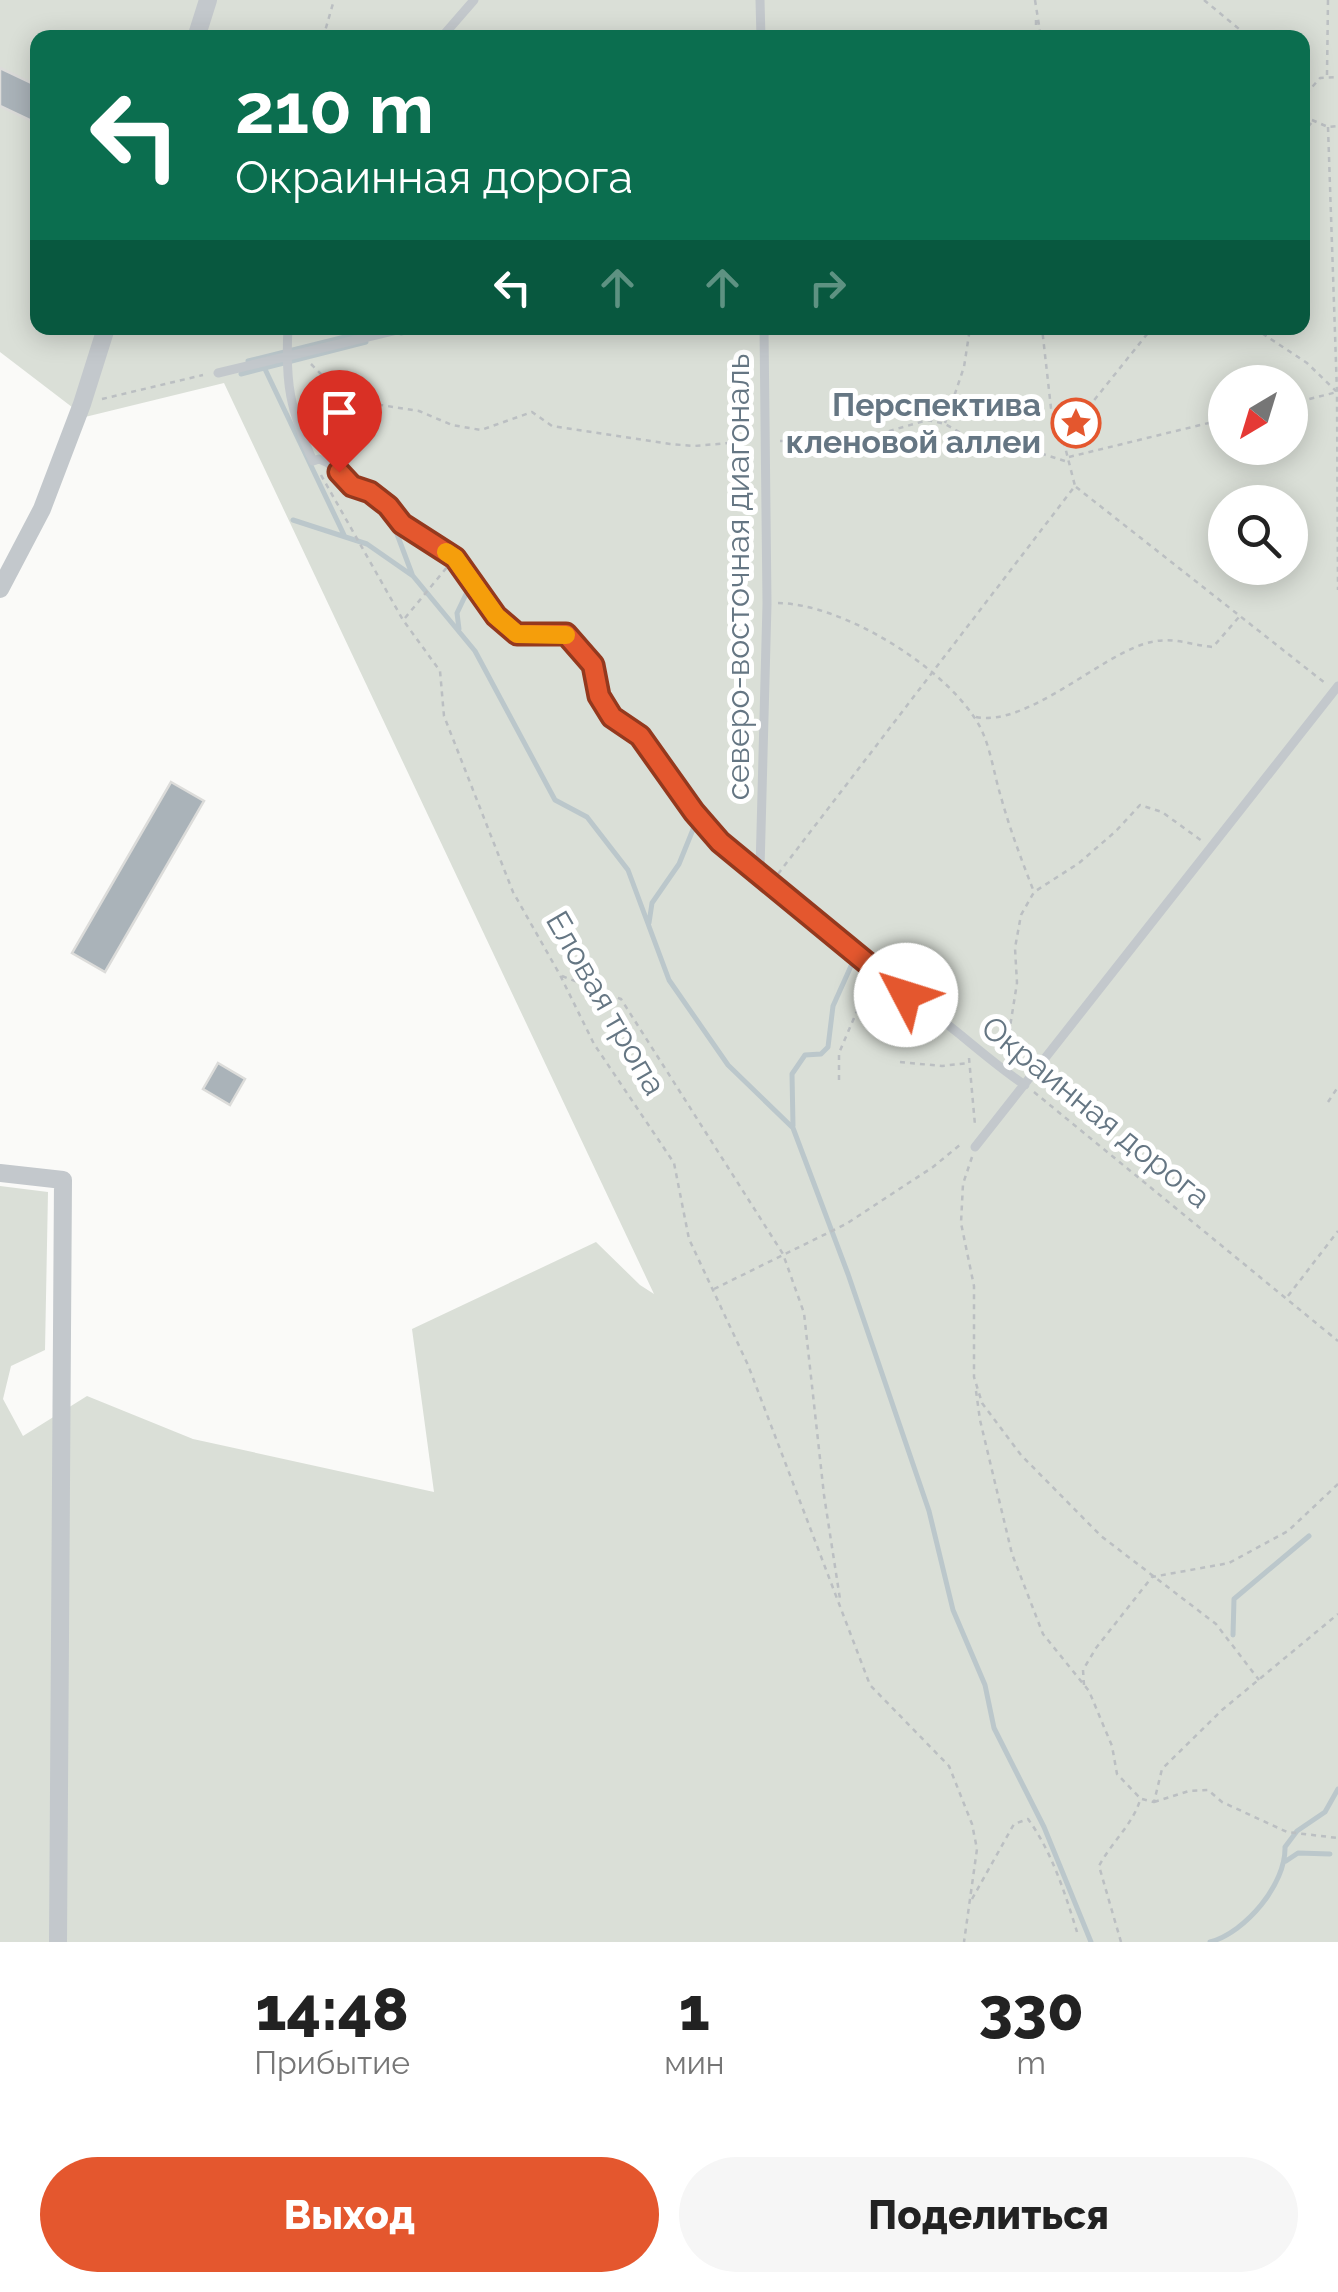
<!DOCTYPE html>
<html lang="ru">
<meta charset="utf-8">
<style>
:root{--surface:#fff;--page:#f6f6f6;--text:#222;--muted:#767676;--accent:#e4572e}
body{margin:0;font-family:Raleway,sans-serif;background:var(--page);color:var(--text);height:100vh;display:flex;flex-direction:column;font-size:38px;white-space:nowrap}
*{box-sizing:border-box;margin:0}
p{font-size:32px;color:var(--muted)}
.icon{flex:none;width:55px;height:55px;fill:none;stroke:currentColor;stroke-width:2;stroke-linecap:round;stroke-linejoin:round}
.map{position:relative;height:1942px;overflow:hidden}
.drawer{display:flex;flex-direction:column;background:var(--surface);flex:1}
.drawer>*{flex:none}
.guide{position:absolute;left:30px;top:30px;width:1280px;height:305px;border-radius:20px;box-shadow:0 5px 25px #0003;background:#0b6e4f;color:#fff;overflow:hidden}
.needle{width:65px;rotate:218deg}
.buttons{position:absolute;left:1208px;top:365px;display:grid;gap:20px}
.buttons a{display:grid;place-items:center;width:100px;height:100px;border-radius:50%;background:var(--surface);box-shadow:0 5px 25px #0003;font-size:50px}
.pin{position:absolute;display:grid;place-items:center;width:85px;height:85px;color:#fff;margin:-102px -42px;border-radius:50% 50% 50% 0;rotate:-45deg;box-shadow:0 0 10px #0007}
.pin .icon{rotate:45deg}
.me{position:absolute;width:110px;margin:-55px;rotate:310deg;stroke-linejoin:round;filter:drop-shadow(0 0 8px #0008)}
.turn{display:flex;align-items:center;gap:35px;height:210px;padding:0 40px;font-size:45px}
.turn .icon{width:130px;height:130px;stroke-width:2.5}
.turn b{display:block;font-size:70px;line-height:85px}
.lanes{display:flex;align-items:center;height:95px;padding:0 40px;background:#0003;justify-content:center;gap:50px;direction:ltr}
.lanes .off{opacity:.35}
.eta{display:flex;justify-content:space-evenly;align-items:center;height:170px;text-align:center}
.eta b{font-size:60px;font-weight:800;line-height:70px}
.button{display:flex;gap:20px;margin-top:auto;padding:20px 40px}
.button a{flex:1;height:115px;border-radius:60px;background:var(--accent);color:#fff;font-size:40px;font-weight:800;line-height:115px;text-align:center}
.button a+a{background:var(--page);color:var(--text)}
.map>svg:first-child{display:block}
.green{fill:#dadfd7;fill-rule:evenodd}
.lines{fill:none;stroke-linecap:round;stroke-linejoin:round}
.stream{stroke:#bbc7cb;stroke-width:5}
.building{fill:#aab3b9;stroke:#dcdcda;stroke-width:2.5}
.path{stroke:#bbbfc2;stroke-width:2.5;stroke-dasharray:5 5;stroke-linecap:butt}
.lane{stroke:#c3c8cc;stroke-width:9}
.street{stroke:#c3c8cc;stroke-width:18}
.route-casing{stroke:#94391e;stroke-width:25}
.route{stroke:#e4572e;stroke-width:18}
.slow{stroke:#f59e0b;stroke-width:18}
.labels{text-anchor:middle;stroke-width:10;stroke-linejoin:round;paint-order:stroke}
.poi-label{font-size:32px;font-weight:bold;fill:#657683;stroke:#fff;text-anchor:end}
.street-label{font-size:32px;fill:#657683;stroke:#fff}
</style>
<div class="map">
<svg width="1338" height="1942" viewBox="0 0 1338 1942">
<rect width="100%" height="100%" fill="#fafaf8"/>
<path class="green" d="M0,0h1338v1942h-1338v-756l48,6 -3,158 -34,16 -8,33 20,37 64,-40 106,43 241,53 -22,-163 184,-87 44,43 14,9 -430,-911 -139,34 -85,-65zM38,38h1264v290h-1264zM1225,382h65v66h-65zM1225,502h65v66h-65z"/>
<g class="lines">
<path class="stream" d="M401,333l22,-5
M269,356l-5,11 81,170
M248,361l133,-33
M241,374l125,-32
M293,520l74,24 46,32 62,75 80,149 32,17 41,53 41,110 59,85 65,63 55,146 81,237 24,99 32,75 9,43 50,99 47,115
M394,526l18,48
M459,629l-2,-16 11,-23
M649,923l3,-20 27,-39 15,-37
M793,1126l-1,-52 13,-19 16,-1 7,-7 5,-41 18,-40
M1233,1635l1,-36 75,-63
M1286,1861l12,-8 32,1
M1210,1942c36,-10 76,-58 75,-95l12,-16 28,-19 13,-23"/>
</g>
<path class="building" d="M0,68l38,18v38l-38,-18z
M171,782l33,19 -99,171 -33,-19z
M218,1063l27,16 -15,26 -27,-16z"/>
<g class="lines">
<path class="path" d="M1035,0l6,38
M1204,0l46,38
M1036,20v18
M323,38l11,-38
M1327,75l1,-75
M1306,94l14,-16 18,-1
M1312,120l16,7 10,-1
M1328,127l9,265 1,198
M1302,135l10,-13
M1222,328h12
M1254,328l53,35 29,28
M311,364l18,18 30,9 22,14 38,6 33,14 29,5 51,-18 20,14 118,18 24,2 58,-5
M102,399l101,-24
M1290,404l47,-12
M945,423l19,-56 6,-39
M1063,439l89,-111
M780,441l81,-2 67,-19 17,4 25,14 28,2 70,22
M1069,457l156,-38
M321,475l82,145 37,51 4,45 69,176 47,83 34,69 80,119 15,76 59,126 122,320 79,81 23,58 5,25 -13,93
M1076,487l249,196
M778,603c64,1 161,61 196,114 16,22 19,55 27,80 9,33 21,64 33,95
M405,618l43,-52
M976,717c50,10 122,-59 168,-73 27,-9 45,1 69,3l26,-30
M778,874l297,-388 -12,-47 -8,-14 -4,-17 -9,-80
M562,976l59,23 162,255 21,59 20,182 16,104
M969,1058l6,67
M900,1062l42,4 26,-3
M1018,1063l-8,-36 7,-44 -2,-35 6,-33 13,-23 45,-29 37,-32 24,-26 22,7 40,29
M839,1080v-27l30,-70
M1034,1092l304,249
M1328,1102l10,-15
M972,1157l-9,27 -2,39 13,63v91l8,26 39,52 80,81 115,88 43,56
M714,1289l132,-65 87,-57 28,-23
M1288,1296l50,-65
M976,1391l4,29 32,134 31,80 46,57 23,55 5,28 24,25
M1084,1685l-1,-15 13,-22 56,-71 77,-14 59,-32 50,-47
M1142,1799l12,3 8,-33 60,-59 116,-96
M1154,1802l35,-11 19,-1 14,12 65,30 51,6
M972,1899l42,-75 14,-5c24,33 37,74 49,113
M1121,1942l-22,-76c12,-23 34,-42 41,-66"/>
<path class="lane" d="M760,0l1,38
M441,38l33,-38
M1302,108l3,-1
M288,328c-3,56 2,81 25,133l6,-2 9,4 24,23 18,5 18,15 14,18 53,33 41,59 21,18h49l27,31 6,31 14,21 27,19 54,76 26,30 186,153c43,26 77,62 119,90
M764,328l3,276 -7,265 6,8
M218,373l187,-45
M975,1147l363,-461"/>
<path class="street" d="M196,38l12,-38
M0,589l42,-80 40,-105 24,-76
M0,1173l63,7 -5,762"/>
</g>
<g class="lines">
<g class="route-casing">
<path id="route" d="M339,472l13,14 18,6 18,14 14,18 53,34 41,58 21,18h49l27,31 6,31 13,21 28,19 54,76 26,30 186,153"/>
</g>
<use href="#route" class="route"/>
<path class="slow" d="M446,552l9,6 41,58 21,18 49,1"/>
</g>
<defs>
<g id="sight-ring" transform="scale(2.5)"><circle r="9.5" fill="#fff" stroke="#e4572e" stroke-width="1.5"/><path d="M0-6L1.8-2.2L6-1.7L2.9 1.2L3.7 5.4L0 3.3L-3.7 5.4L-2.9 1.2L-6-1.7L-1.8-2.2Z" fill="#e4572e"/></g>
</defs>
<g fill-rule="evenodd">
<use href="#sight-ring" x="1076" y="423"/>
</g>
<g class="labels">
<g class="poi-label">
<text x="1041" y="416">Перспектива<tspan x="1041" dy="37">кленовой аллеи</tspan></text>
</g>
<g class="street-label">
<text transform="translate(738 577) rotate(-90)" y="11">северо-восточная диагональ</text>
<text transform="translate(606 1003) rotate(60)" y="11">Еловая тропа</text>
<text transform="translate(1096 1112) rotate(39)" y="11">Окраинная дорога</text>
</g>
</g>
</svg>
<div class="buttons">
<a><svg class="needle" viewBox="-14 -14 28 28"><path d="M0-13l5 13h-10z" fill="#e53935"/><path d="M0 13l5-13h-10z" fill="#767676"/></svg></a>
<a><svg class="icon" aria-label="search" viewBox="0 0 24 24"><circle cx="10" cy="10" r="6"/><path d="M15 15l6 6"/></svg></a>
</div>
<div class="pin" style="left:339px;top:472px;background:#d93025"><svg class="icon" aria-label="arrive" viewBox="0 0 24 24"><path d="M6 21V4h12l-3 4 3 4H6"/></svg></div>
<svg class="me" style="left:906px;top:995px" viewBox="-20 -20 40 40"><circle r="19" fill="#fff"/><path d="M0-13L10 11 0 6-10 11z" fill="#e4572e"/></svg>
<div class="guide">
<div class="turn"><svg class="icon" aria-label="left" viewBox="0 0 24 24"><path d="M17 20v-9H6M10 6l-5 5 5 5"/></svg><div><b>210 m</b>Окраинная дорога</div></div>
<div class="lanes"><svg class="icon" aria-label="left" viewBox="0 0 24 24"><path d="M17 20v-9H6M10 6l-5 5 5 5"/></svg><svg class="icon off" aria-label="ahead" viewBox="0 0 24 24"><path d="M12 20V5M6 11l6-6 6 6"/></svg><svg class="icon off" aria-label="ahead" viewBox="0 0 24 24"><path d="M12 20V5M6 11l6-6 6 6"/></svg><svg class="icon off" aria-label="right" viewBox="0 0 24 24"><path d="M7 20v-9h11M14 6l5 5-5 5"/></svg></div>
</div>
</div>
<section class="drawer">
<div class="eta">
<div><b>14:48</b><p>Прибытие</p></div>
<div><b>1</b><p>мин</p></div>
<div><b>330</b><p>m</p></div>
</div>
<div class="button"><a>Выход</a><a>Поделиться</a></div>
</section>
